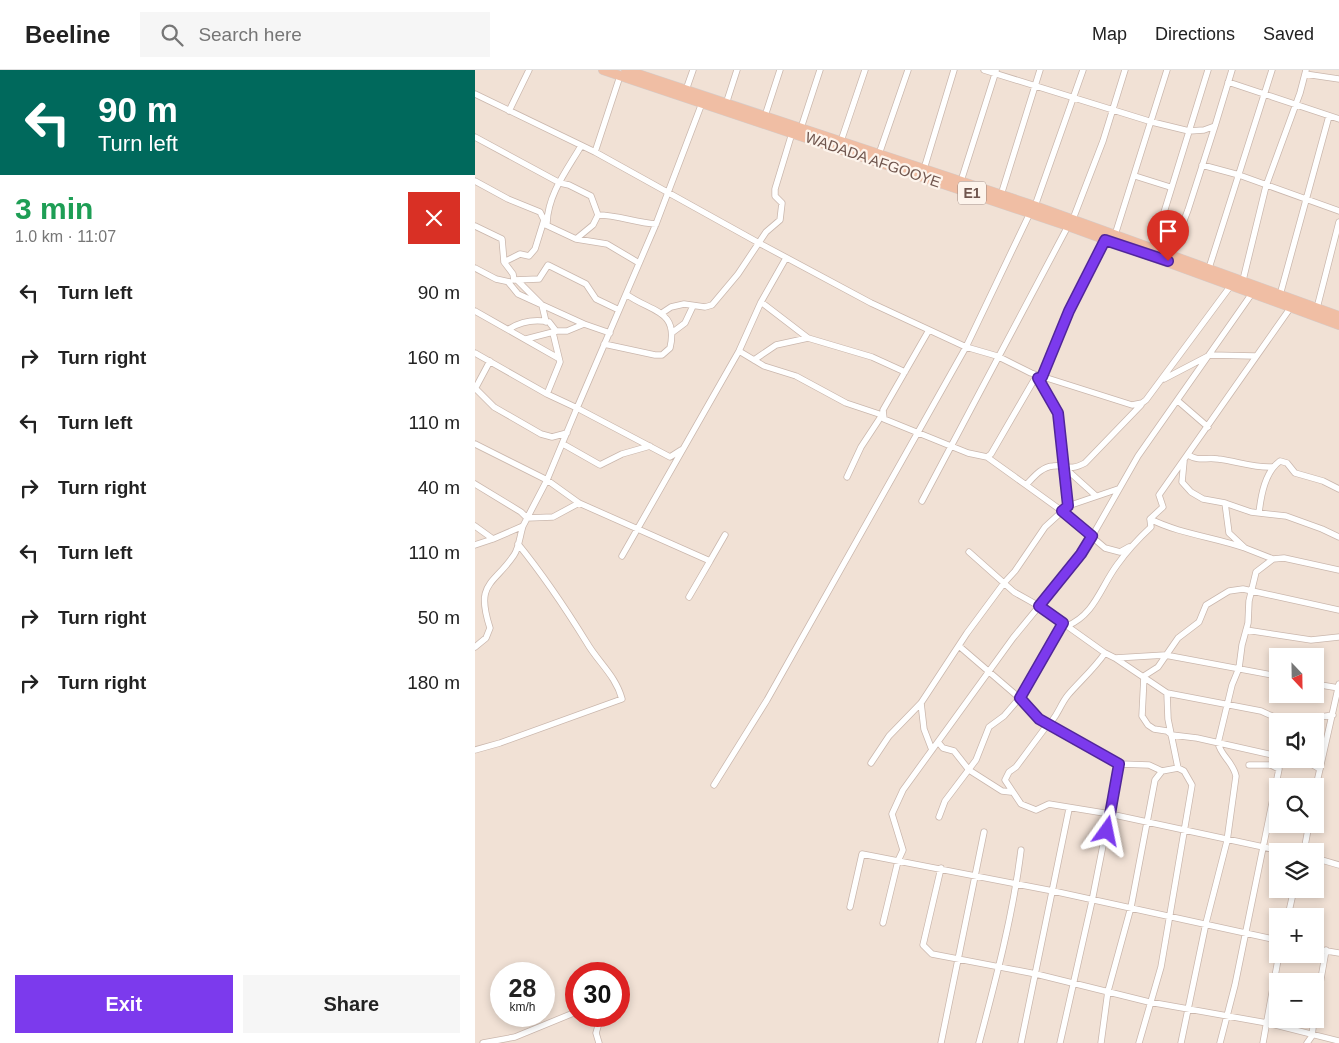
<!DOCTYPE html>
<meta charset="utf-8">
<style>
:root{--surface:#fff;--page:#f6f6f6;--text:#222;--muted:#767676;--line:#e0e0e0;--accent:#7c3aed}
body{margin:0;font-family:Arial,sans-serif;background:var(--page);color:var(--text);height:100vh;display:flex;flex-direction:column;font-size:19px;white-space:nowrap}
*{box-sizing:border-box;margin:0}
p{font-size:16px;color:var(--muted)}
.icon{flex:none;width:28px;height:28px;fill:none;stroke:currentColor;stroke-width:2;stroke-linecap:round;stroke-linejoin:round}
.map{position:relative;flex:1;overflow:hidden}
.drawer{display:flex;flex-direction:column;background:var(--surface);width:475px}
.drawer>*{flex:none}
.top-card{background:#00695c;color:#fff;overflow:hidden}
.needle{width:32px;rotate:158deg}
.controls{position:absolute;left:794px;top:578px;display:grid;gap:10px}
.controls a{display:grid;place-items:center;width:55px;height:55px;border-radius:0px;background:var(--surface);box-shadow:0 2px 8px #0003;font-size:25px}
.speed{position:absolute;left:15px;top:892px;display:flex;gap:10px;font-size:25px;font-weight:700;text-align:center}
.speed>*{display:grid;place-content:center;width:65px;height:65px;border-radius:50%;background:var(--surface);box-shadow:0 2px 8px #0003;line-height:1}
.speed small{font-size:12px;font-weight:400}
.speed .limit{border:8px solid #d22;background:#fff;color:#111}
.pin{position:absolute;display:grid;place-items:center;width:42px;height:42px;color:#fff;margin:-51px -21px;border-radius:50% 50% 50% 0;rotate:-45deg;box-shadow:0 0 5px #0007}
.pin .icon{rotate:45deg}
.me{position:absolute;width:55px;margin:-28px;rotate:12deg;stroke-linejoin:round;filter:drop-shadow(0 0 4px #0008)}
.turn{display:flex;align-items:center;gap:18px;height:105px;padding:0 15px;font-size:22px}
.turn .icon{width:65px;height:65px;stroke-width:2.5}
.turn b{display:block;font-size:35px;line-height:42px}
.round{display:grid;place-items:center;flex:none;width:52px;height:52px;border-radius:0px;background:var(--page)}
.headline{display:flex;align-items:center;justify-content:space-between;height:85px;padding:0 15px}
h1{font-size:30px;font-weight:800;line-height:38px;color:#1e9e55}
.button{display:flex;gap:10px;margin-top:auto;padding:10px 15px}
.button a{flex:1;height:58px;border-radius:0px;background:var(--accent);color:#fff;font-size:20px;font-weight:800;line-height:58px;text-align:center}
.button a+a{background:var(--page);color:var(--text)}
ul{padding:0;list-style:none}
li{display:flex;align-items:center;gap:15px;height:65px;padding:0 15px}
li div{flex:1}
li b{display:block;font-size:19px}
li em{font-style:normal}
header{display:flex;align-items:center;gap:30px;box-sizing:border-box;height:70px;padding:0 25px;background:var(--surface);border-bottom:1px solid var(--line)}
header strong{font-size:24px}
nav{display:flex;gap:28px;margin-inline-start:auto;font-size:18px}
.search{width:350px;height:45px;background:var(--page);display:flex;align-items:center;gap:12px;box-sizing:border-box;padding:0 18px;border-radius:0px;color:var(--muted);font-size:19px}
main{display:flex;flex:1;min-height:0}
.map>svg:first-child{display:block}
.residential{fill:#f1e1d5;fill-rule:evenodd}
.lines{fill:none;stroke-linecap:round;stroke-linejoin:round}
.minor-casing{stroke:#cab7ad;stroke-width:7}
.trunk-casing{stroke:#d4ccca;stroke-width:10}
.minor{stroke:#fff;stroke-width:5.5}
.trunk{stroke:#f0bea4;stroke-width:9}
.route-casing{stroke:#51269a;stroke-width:12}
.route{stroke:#7c3aed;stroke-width:9}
.labels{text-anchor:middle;stroke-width:4.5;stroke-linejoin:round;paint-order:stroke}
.shield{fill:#fdf4ec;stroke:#9a857d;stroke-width:1}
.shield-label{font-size:14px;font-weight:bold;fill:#70564e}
.street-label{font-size:15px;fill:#70564e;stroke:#fdf4ec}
</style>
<header>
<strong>Beeline</strong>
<div class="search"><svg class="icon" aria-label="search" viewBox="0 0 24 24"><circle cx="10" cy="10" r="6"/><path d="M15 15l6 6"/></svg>Search here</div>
<nav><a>Map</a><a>Directions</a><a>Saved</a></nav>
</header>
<main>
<section class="drawer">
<div class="top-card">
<div class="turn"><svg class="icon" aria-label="left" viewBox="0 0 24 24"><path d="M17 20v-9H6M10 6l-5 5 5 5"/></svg><div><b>90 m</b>Turn left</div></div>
</div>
<div class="headline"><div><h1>3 min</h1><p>1.0 km · 11:07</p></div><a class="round" style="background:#d93025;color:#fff"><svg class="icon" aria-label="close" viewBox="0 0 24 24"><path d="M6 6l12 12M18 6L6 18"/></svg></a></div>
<ul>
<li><svg class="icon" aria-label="left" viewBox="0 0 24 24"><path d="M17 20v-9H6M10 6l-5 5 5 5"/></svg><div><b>Turn left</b></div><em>90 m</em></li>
<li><svg class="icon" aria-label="right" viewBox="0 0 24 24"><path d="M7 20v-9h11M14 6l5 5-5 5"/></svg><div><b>Turn right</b></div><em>160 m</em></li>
<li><svg class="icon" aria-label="left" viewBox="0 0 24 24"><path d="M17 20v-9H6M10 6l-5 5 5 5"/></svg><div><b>Turn left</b></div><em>110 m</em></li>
<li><svg class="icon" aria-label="right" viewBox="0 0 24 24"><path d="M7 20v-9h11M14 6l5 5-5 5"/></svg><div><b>Turn right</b></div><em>40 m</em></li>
<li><svg class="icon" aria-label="left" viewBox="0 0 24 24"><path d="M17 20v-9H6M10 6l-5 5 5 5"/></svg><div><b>Turn left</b></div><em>110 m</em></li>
<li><svg class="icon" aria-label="right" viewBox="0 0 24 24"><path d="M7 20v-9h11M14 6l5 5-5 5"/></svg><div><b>Turn right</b></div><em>50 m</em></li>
<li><svg class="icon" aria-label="right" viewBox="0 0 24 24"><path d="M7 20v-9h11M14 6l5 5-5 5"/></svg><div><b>Turn right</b></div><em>180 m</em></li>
</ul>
<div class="button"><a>Exit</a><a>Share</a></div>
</section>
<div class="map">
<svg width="864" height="973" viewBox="0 0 864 973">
<rect width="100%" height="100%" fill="#faf0e6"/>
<path class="residential" d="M0,0h864v973h-864zM802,586h38v38h-38zM802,651h38v38h-38zM802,716h38v38h-38zM802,781h38v38h-38zM802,846h38v38h-38zM26,904h43v42h-43zM101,904h43v42h-43zM802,911h38v38h-38z"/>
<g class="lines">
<g class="minor-casing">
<path id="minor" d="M509,0l168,52 37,9 15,-1 11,-4 17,-56
M830,4l34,5
M753,12l111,37
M211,20l7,-20
M0,24l120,58 164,91 112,60 95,44 31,9 34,17 101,32 10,-2 4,-3 86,-116
M251,34l11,-34
M34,41l20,-41
M290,46l15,-46
M326,58l19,-58
M0,67l85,46 9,2 22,11 7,19
M366,71l24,-71
M120,82l25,-76
M404,84l29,-84
M727,95l37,10 100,36
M449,99l30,-99
M660,106l35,11
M0,111l33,18 32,13 4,8
M486,111l35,-110
M526,125l39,-125
M560,136l48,-136
M598,149l30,-78 22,-71
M72,153c1,-29 20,-53 34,-77
M0,156l27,13 2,23 9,12 1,6 25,-1 9,-14 38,19 10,15 23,11
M640,165l52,-165
M101,169l31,5 32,19
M678,178l55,-178
M696,184l17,-44 27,-84
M29,192l16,-8 9,2 6,-7 9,-29 2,5 30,14 17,-14 5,-10c20,0 38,8 58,9
M0,198l21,11 14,3
M734,198l63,-198
M768,210l23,-94 34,-93 6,-23
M43,211l24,24 4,17
M34,213l9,11 66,30
M805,225l49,-179
M286,232l47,36 64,19 33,15
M842,238l22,-86
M0,241l83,47
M187,243l9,-6 13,-3 21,3 7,-2 26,-31 28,-42 14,-12 2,-17 -7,-7v-7l17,-56
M34,259c13,-8 25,-10 40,-7l7,9
M454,260l-46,80 1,9 84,34 19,4 4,-3 43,-74 8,-3 27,-66 36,-71
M198,262l12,-9 8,-17
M51,269l31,-8h10l17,-7 26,9
M129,274l51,11h7l8,-7c9,-39 -20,-36 -44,-54
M264,281l25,15 32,10 50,27 36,12 -21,32 -14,30
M0,283l72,41 30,14 79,-184 46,-121
M279,290l22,-15 32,-7
M563,308c6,12 16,23 20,35 6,18 -2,39 7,55l30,27
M689,309l46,-24 45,1
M0,318l19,19 47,27 11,3 15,-4
M0,319l15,-28
M72,324l13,-32 -7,-29
M703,331l30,26
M0,374l72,36 32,23 131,58 -21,36
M88,374l37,21 22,-11 28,-8
M713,385c12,7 17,2 30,4 19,2 34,9 54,8
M512,387l39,28c7,-7 15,-18 27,-19 14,-2 15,6 32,-3l56,-58
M709,391l-2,21 9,10 12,7 22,4 26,9 35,4 36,13 17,8
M590,398l3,38
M0,414l46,28 6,6 26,-1 26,-14
M551,415l36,26 43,37 15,4 9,-5
M447,431l146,-275
M750,433l4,30 16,15 28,11
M784,443c2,-18 6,-41 21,-52l7,2 8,10 28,8 16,8
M675,449c30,15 64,18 95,29
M0,456l18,13 30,-13 24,-46 30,-72 93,49 11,-7
M0,475l18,-6
M494,482l45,40 25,14 66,47 10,5 50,-3 112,21
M147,486l117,-205 22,-49 25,-44
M235,491l15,-26
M592,556c28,-12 33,-38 50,-61 10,-14 21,-26 34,-38l-1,-8 13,-12 -4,-12 132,-188
M771,560l65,10 28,-3
M484,576l57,49 23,24 16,10 40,20 24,15 30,1 13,6
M0,577l11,-9 4,-10c-15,-46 3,-42 24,-73 5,-7 6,-20 9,-29
M630,583c-11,16 -25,28 -37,42 -9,11 -11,24 -23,33l-29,39 -7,5 -4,8 16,24 15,6 13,-6 61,10 172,37
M640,588l52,35 1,26 10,49 6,3 8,14 -31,182 -22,76
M840,614l24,4
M692,623l94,18 22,10
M446,633l3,26 8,21
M820,651l38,-6
M463,672l5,6 11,3 15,19 33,21 9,1
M0,680l25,-7 122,-44c-6,-23 -24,-37 -35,-56 -21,-34 -43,-67 -69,-99
M802,686l-80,-18 -25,-3 -5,-4 -13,-2 -6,-4 -6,-9 2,-40 14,-9 20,-29 21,-16 7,-17 23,-14 14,-2 96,21
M817,689l14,2 14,8
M396,693l18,-27 32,-33 46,-70 37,-50 11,-12 30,-44 23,-21 50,-17
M239,715l53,-85 199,-353 64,-134
M840,721l24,-107
M464,747l6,-16 31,-41 13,-33 15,-11 19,-22 40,-71
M829,781l5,-27
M840,788l24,7
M466,798l-18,77 9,9 104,20 113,28 118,21 72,18
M375,837l12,-53 191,37 224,49
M813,846l6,-27
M408,853l15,-62 5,-11 -11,-36 11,-24 110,-152 69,-84 56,-98 115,-164
M840,879l24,4
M840,943l11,-63
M8,973l32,-6 61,-25
M124,973l-3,-10 5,-17
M466,973l43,-211
M504,973c17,-64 34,-128 42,-193
M546,973l48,-234
M585,973l32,-142 27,-137
M626,973l7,-52 23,-84 24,-127 7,-9 16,-3
M706,973l25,-120 21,-82 9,-65c-3,-14 -15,-20 -18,-33l14,-58 7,-17 3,-23 6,-22 1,-22 7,-29 17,-13 11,-1 55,12
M745,973l15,-58 44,-216 -8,-4h-22
M788,973l16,-89
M832,973l5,-7 2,-17"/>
</g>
<g class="trunk-casing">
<path id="trunk" d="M128,0l465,156 271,99
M151,0l409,136 304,110"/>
</g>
<use href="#minor" class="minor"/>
<use href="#trunk" class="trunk"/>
</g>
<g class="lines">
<g class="route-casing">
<path id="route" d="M632,761l12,-67 -80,-45 -19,-21 43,-75 -24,-17 42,-52 11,-18 -30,-25 6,-5 -10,-93 -20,-35 4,-1 27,-66 36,-71 63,21"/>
</g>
<use href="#route" class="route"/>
</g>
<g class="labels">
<rect class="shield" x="483" y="111.5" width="28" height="23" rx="4"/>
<g class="shield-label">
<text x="497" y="128">E1</text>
</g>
<g class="street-label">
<text transform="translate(398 90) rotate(19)" y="5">WADADA AFGOOYE</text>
</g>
</g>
</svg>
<div class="controls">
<a><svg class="needle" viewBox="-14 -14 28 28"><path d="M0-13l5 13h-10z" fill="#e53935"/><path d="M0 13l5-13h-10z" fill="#767676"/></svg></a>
<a><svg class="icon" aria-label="sound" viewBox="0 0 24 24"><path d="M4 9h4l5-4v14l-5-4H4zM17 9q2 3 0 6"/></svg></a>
<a><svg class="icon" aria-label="search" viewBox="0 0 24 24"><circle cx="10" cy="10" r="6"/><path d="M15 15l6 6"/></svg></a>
<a><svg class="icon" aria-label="layers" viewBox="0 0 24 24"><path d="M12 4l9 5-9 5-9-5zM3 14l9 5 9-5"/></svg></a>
<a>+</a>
<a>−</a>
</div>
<div class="speed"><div>28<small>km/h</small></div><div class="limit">30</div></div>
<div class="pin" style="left:693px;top:191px;background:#d93025"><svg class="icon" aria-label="arrive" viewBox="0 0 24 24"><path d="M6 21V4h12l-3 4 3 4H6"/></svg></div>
<svg class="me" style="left:632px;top:761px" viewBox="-20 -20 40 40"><path d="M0-17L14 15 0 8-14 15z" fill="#7c3aed" stroke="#fff" stroke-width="4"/></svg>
</div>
</main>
